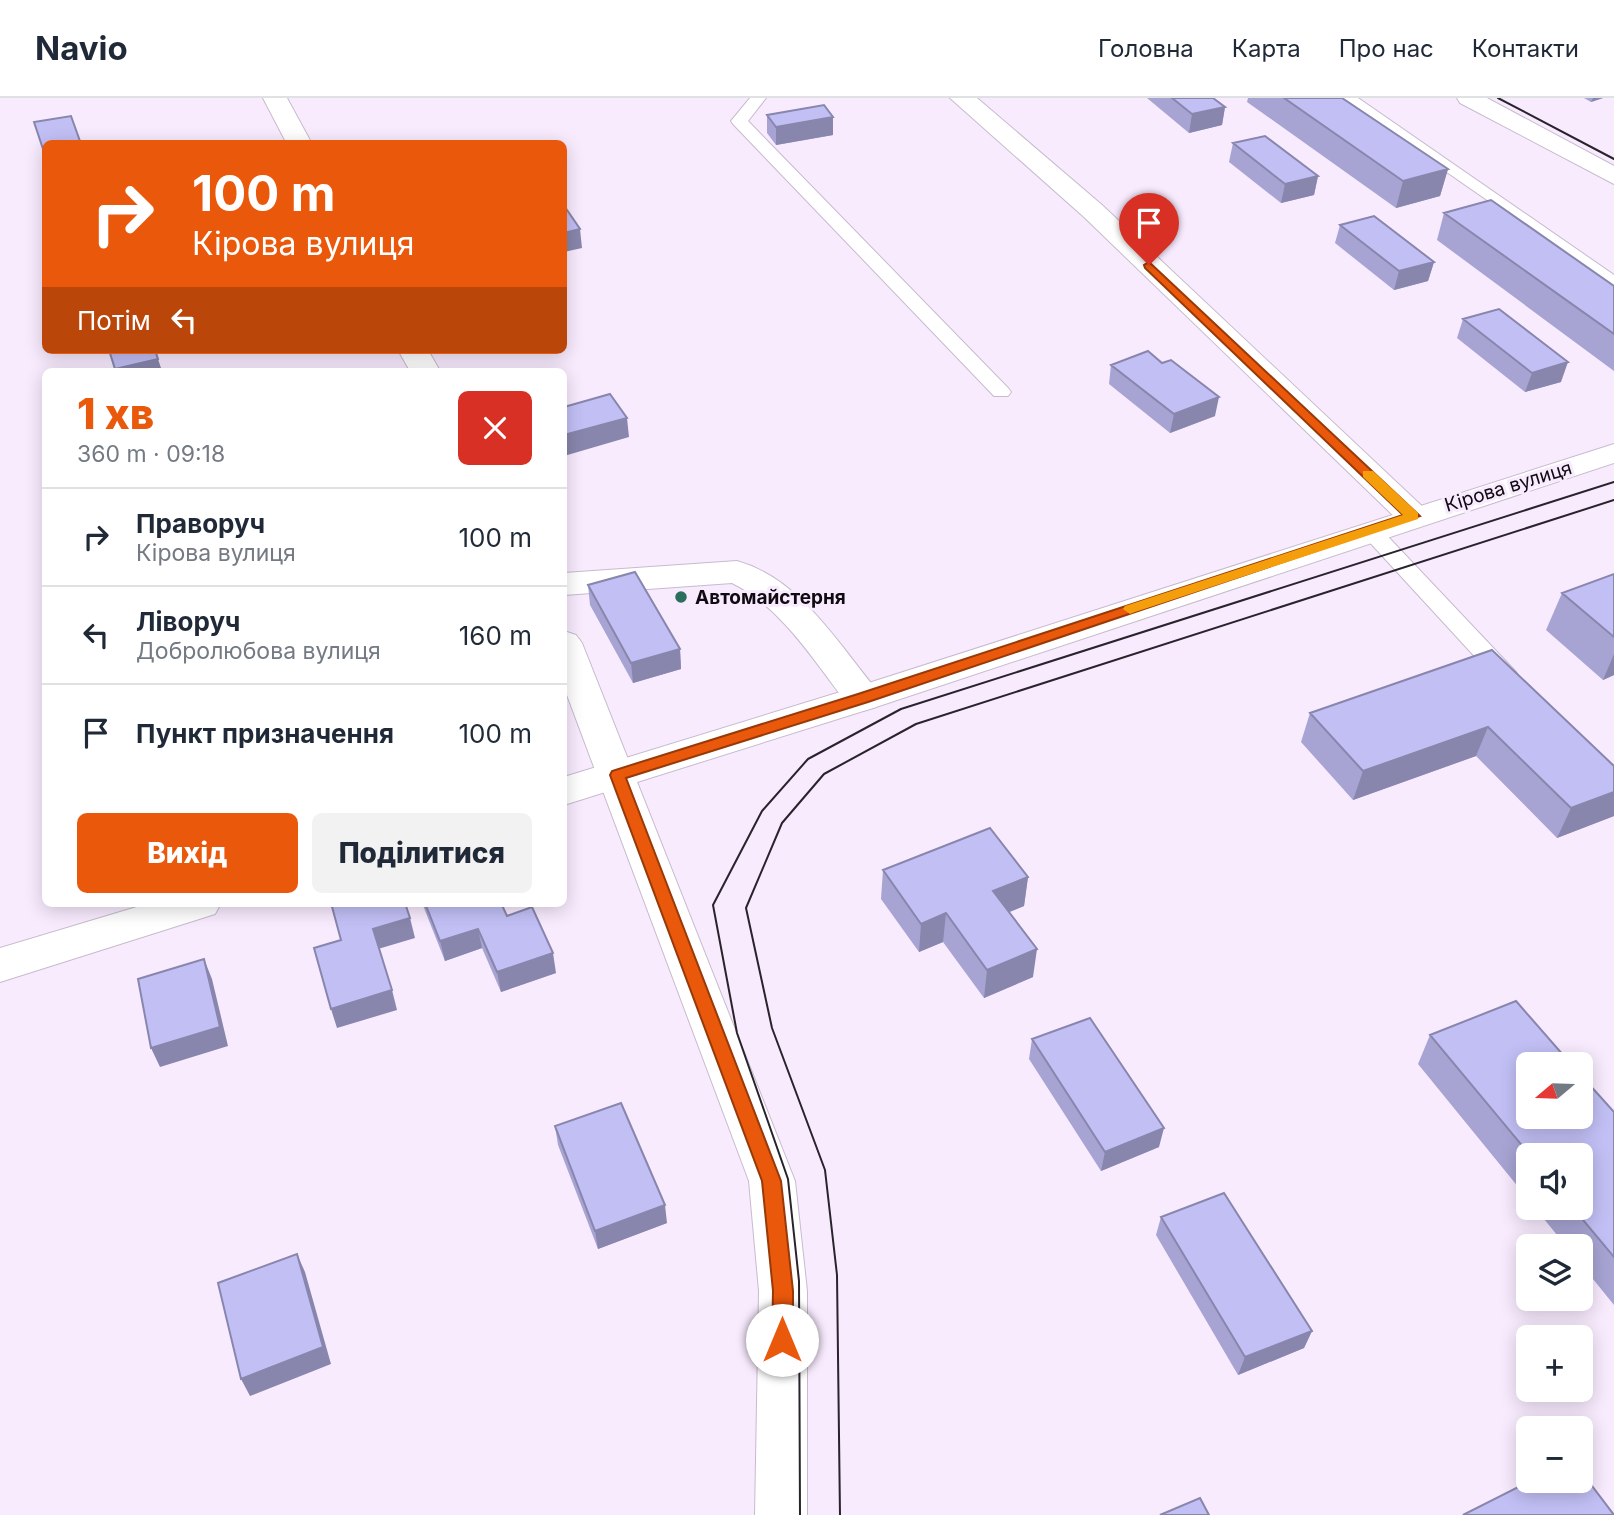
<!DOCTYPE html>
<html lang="uk">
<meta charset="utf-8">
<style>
:root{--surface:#fff;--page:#f2f2f3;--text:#1f2937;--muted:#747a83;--line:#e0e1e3;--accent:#ea580c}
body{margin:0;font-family:Inter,sans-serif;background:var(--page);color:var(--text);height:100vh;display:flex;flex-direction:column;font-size:26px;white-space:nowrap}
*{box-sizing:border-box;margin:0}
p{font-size:23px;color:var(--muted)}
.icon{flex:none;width:38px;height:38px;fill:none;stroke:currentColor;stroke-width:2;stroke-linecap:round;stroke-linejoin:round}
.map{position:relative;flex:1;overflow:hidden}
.panel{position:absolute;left:42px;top:270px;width:525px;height:539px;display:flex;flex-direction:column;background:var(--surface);border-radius:10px;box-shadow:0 4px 18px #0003}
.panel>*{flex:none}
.top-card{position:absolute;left:42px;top:42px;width:525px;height:214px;border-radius:10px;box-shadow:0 4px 18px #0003;background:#ea580c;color:#fff;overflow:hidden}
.needle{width:46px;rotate:251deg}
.controls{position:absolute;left:1516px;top:954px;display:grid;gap:14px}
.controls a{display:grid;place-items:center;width:77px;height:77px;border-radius:10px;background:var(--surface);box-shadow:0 4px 18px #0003;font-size:35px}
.pin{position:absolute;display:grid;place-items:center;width:60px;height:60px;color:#fff;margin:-72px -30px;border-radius:50% 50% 50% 0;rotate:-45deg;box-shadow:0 0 7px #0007}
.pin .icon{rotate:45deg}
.me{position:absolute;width:77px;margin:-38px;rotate:0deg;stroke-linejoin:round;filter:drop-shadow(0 0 5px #0008)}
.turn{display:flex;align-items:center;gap:24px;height:147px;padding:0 35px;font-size:32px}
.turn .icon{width:91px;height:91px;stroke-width:2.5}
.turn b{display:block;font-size:49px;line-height:60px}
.then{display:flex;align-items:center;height:66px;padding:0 35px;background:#0003;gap:14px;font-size:26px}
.round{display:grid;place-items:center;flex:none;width:74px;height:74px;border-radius:10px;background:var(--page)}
.summary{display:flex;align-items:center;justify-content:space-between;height:119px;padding:0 35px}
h1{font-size:42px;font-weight:800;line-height:52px;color:var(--accent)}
.button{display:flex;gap:14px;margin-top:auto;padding:14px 35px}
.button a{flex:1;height:80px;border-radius:10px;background:var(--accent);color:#fff;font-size:28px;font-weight:800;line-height:80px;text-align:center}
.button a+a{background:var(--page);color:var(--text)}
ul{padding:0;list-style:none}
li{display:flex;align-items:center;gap:21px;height:98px;padding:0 35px;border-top:2px solid var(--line)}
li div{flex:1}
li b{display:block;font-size:26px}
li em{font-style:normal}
header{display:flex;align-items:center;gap:42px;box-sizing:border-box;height:98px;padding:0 35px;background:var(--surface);border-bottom:2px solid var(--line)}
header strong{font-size:33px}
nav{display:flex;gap:38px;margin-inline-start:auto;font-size:24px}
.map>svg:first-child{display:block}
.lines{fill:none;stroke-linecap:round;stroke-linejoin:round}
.service-casing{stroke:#c7bbcd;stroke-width:2}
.minor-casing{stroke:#c7bbcd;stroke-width:2}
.secondary-casing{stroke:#c7bbcd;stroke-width:2}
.service{fill:#fff;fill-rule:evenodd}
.minor{fill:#fff;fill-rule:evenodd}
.secondary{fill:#fff;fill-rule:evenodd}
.tram{stroke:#29242c;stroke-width:2}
.wall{fill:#a7a4d3}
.shaded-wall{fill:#8886ac}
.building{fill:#c2bff5;stroke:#8886ac;stroke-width:2}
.route{fill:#ea580c;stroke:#983908;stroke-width:2}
.slow{fill:#f59e0b}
.poi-dot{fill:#2c6e5e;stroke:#f8ebfe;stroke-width:2.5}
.labels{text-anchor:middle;stroke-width:6;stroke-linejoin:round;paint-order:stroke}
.street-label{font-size:19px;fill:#0f0b11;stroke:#f8ebfe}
.poi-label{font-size:19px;font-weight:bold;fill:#0f0b11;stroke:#f8ebfe;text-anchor:start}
</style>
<header>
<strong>Navio</strong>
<nav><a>Головна</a><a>Карта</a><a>Про нас</a><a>Контакти</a></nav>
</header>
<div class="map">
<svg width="1614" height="1417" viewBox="0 0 1614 1417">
<rect width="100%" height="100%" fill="#f8ebfe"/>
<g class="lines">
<g class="service-casing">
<path id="service" d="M750,0h16l-18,23 260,267 3,4 -3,4h-14l-261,-272 -2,-3z
M1340,0h18l256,177v13z
M1370,425l7,2 139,147 3,6 -3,6h-16l-137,-149 -3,-5z"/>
</g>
<g class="minor-casing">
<path id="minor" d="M263,0h24l25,46h-25z
M950,0h27l125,107 323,304 4,7 -4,7 -12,3 -12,-3 -317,-306z
M398,252h30l12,21h-30z
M737,463c62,17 100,81 139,128l5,9 -5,9 -13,4 -13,-4c-35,-44 -67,-99 -118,-124l-168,12v-22z
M564,533l12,4 6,8 213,538 12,110v224h-52l4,-224 -10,-110 -185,-494z"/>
</g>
<g class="secondary-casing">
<path id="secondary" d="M1457,0h30l127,68v18l-154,-81z
M1614,346v19l-738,244 -312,98v-28l286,-88z
M150,805h71l-6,11 -215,68v-34z"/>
</g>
<use href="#service" class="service"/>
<use href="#minor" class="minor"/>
<use href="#secondary" class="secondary"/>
<path class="tram" d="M1498,0l116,61
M800,1417l-1,-234 -11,-102 -51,-146 -24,-128 49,-94 46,-52 93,-50 713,-227
M840,1417l-3,-240 -12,-105 -53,-142 -26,-120 36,-85 42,-49 92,-50 698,-224"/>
</g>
<path class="wall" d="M1147,0h66l12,9 -3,18 -33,8z
M1248,0h94l106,71 -8,27 -44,12 -149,-106z
M1584,0h19l-12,4z
M767,17l66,20 -57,10 -9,-12z
M1233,45l85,33 -4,19 -33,8 -52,-41z
M1444,115l170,73v85l-177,-131z
M1340,127l94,37 -6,19 -34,9 -59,-47z
M1463,221l98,63 -36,10 -68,-54z
M1111,267l104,51 -45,17 -61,-49z
M1614,476v101l-11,5 -57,-50 16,-37z
M588,487l92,64 1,20 -48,14 -43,-78z
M1492,552l122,116v50l-57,22 -81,-82 -123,44 -52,-58 9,-29z
M883,772l145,7 -4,29 -15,6 24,65 -49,21 -41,-56 -24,10 -38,-53z
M422,805h79l6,13 49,57 -55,19 -19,-44 -37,13z
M1430,937l184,77v193l-34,-42v-17h-14l-31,-38h45v-53h-52v44l-110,-135z
M1032,941l127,108 -58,24 -72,-112z
M555,1028l112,97 -69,26 -40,-104z
M1161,1119l151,114 -8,17 -66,27 -82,-140z"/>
<path class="shaded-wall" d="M1593,0h10l-12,4z
M1225,9l-3,18 -33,8 3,-19z
M833,19v18l-57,10v-18z
M1448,71l-8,27 -44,12 7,-27z
M1318,78l-4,19 -33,8 4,-19z
M580,131l2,19 -18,4v-19z
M1434,164l-6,19 -34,9 5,-19z
M158,261l4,12h-46l-1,-2z
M1568,264l-7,20 -36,10 7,-19z
M1219,299l-4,19 -45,17 4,-19z
M627,320l2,19 -65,19v-21z
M680,551l1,20 -48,14 -2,-20z
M1614,556v21l-11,5z
M1488,629l-12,29 -123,44 10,-29z
M1614,694v24l-57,22 14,-30z
M1028,779l-4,29 -34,14 3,-29z
M946,815l-3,29 -24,10 2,-28z
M410,820l5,20 -37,11 -5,-20z
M478,831l4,19 -37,13 -5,-20z
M1037,851l-4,28 -49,21 3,-28z
M553,855l3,20 -55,19 -4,-20z
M204,861l8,20 16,67 -68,21 -9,-19z
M392,892l5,20 -60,18 -6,-19z
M1164,1030l-5,19 -58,24 4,-19z
M665,1107l2,18 -69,26 -3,-18z
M297,1156l8,18 26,92 -81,32 -9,-17z
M1312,1233l-8,17 -66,27 7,-18z"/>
<path class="building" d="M1172,0h41l12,9 -33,7z
M1284,0h58l106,71 -45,12z
M824,7l9,12 -57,10 -9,-12z
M71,18l10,28h-35v14l-12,-36z
M1265,38l53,40 -33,8 -52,-41z
M1491,102l123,86v48l-170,-121z
M565,109l15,22 -16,4v-25z
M1374,118l60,46 -35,9 -59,-46z
M1499,211l69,53 -36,11 -69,-54z
M109,252h46l3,9 -43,10z
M1148,253l14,12 9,-3 48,37 -45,17 -63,-49z
M610,296l17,24 -63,17v-28z
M635,474l45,77 -49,14 -43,-78z
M1614,476v63l-52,-44z
M1492,552l122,116v26l-43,16 -83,-81 -125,44 -53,-58z
M990,730l38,49 -35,14 44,58 -50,21 -41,-57 -25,11 -38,-54z
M331,805h74l5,15 -37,11 19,61 -61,19 -17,-61 27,-8z
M425,805h76l6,13 25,-9 21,46 -56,19 -19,-43 -38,12z
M204,861l16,68 -69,21 -13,-69z
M1516,903l55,63h-43v52h52v-42l34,38v145l-41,-49h7v-53h-50l-100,-120z
M1090,920l74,110 -59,24 -73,-113z
M621,1005l44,102 -70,26 -40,-105z
M1224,1095l88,138 -67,26 -84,-140z
M297,1156l26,93 -82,32 -23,-96z
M1580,1372l34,45h-151l69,-35h48z
M1200,1400l9,17h-49z"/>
<path class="route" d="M1149,164l271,254 -552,186 -242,76 155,403 12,110v49l-3,7 -8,3 -7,-3 -3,-7 1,-49 -11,-110 -152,-406 2,-4 246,-77 545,-179 -258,-247 -1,-3z"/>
<path class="slow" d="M1363,373h10l45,42v6l-283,93 -5,2 -7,-5 2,-3 278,-91 -40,-38z"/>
<circle class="poi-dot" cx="681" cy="499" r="7"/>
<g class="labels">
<g class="street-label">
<text transform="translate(1508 388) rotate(-17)" y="7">Кірова вулиця</text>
</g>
<g class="poi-label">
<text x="695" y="506">Автомайстерня</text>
</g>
</g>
</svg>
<div class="controls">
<a><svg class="needle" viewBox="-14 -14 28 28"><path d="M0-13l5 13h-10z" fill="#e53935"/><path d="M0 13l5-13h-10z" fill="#747a83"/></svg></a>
<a><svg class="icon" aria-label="sound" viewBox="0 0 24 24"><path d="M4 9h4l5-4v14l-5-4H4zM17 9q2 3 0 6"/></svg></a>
<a><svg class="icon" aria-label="layers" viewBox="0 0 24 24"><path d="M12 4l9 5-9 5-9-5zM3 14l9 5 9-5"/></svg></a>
<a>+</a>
<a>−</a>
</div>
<div class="pin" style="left:1149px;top:167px;background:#d93025"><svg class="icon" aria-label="arrive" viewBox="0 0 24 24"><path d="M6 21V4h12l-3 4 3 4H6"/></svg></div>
<svg class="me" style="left:782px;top:1242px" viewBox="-20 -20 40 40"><circle r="19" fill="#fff"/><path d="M0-13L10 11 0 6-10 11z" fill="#ea580c"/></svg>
<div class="top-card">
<div class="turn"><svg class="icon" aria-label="right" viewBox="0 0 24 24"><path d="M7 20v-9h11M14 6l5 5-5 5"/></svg><div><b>100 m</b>Кірова вулиця</div></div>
<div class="then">Потім<svg class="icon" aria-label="left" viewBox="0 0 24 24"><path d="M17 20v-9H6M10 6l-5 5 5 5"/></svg></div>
</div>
<section class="panel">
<div class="summary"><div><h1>1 хв</h1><p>360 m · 09:18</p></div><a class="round" style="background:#d93025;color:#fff"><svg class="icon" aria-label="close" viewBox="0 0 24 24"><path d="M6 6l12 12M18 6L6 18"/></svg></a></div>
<ul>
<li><svg class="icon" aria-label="right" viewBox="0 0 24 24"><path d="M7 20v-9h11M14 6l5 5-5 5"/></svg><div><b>Праворуч</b><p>Кірова вулиця</p></div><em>100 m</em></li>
<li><svg class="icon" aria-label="left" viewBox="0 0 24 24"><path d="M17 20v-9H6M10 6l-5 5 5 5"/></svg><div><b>Ліворуч</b><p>Добролюбова вулиця</p></div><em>160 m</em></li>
<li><svg class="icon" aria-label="arrive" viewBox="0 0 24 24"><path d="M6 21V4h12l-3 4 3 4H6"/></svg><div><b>Пункт призначення</b></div><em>100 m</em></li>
</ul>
<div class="button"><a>Вихід</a><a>Поділитися</a></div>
</section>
</div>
